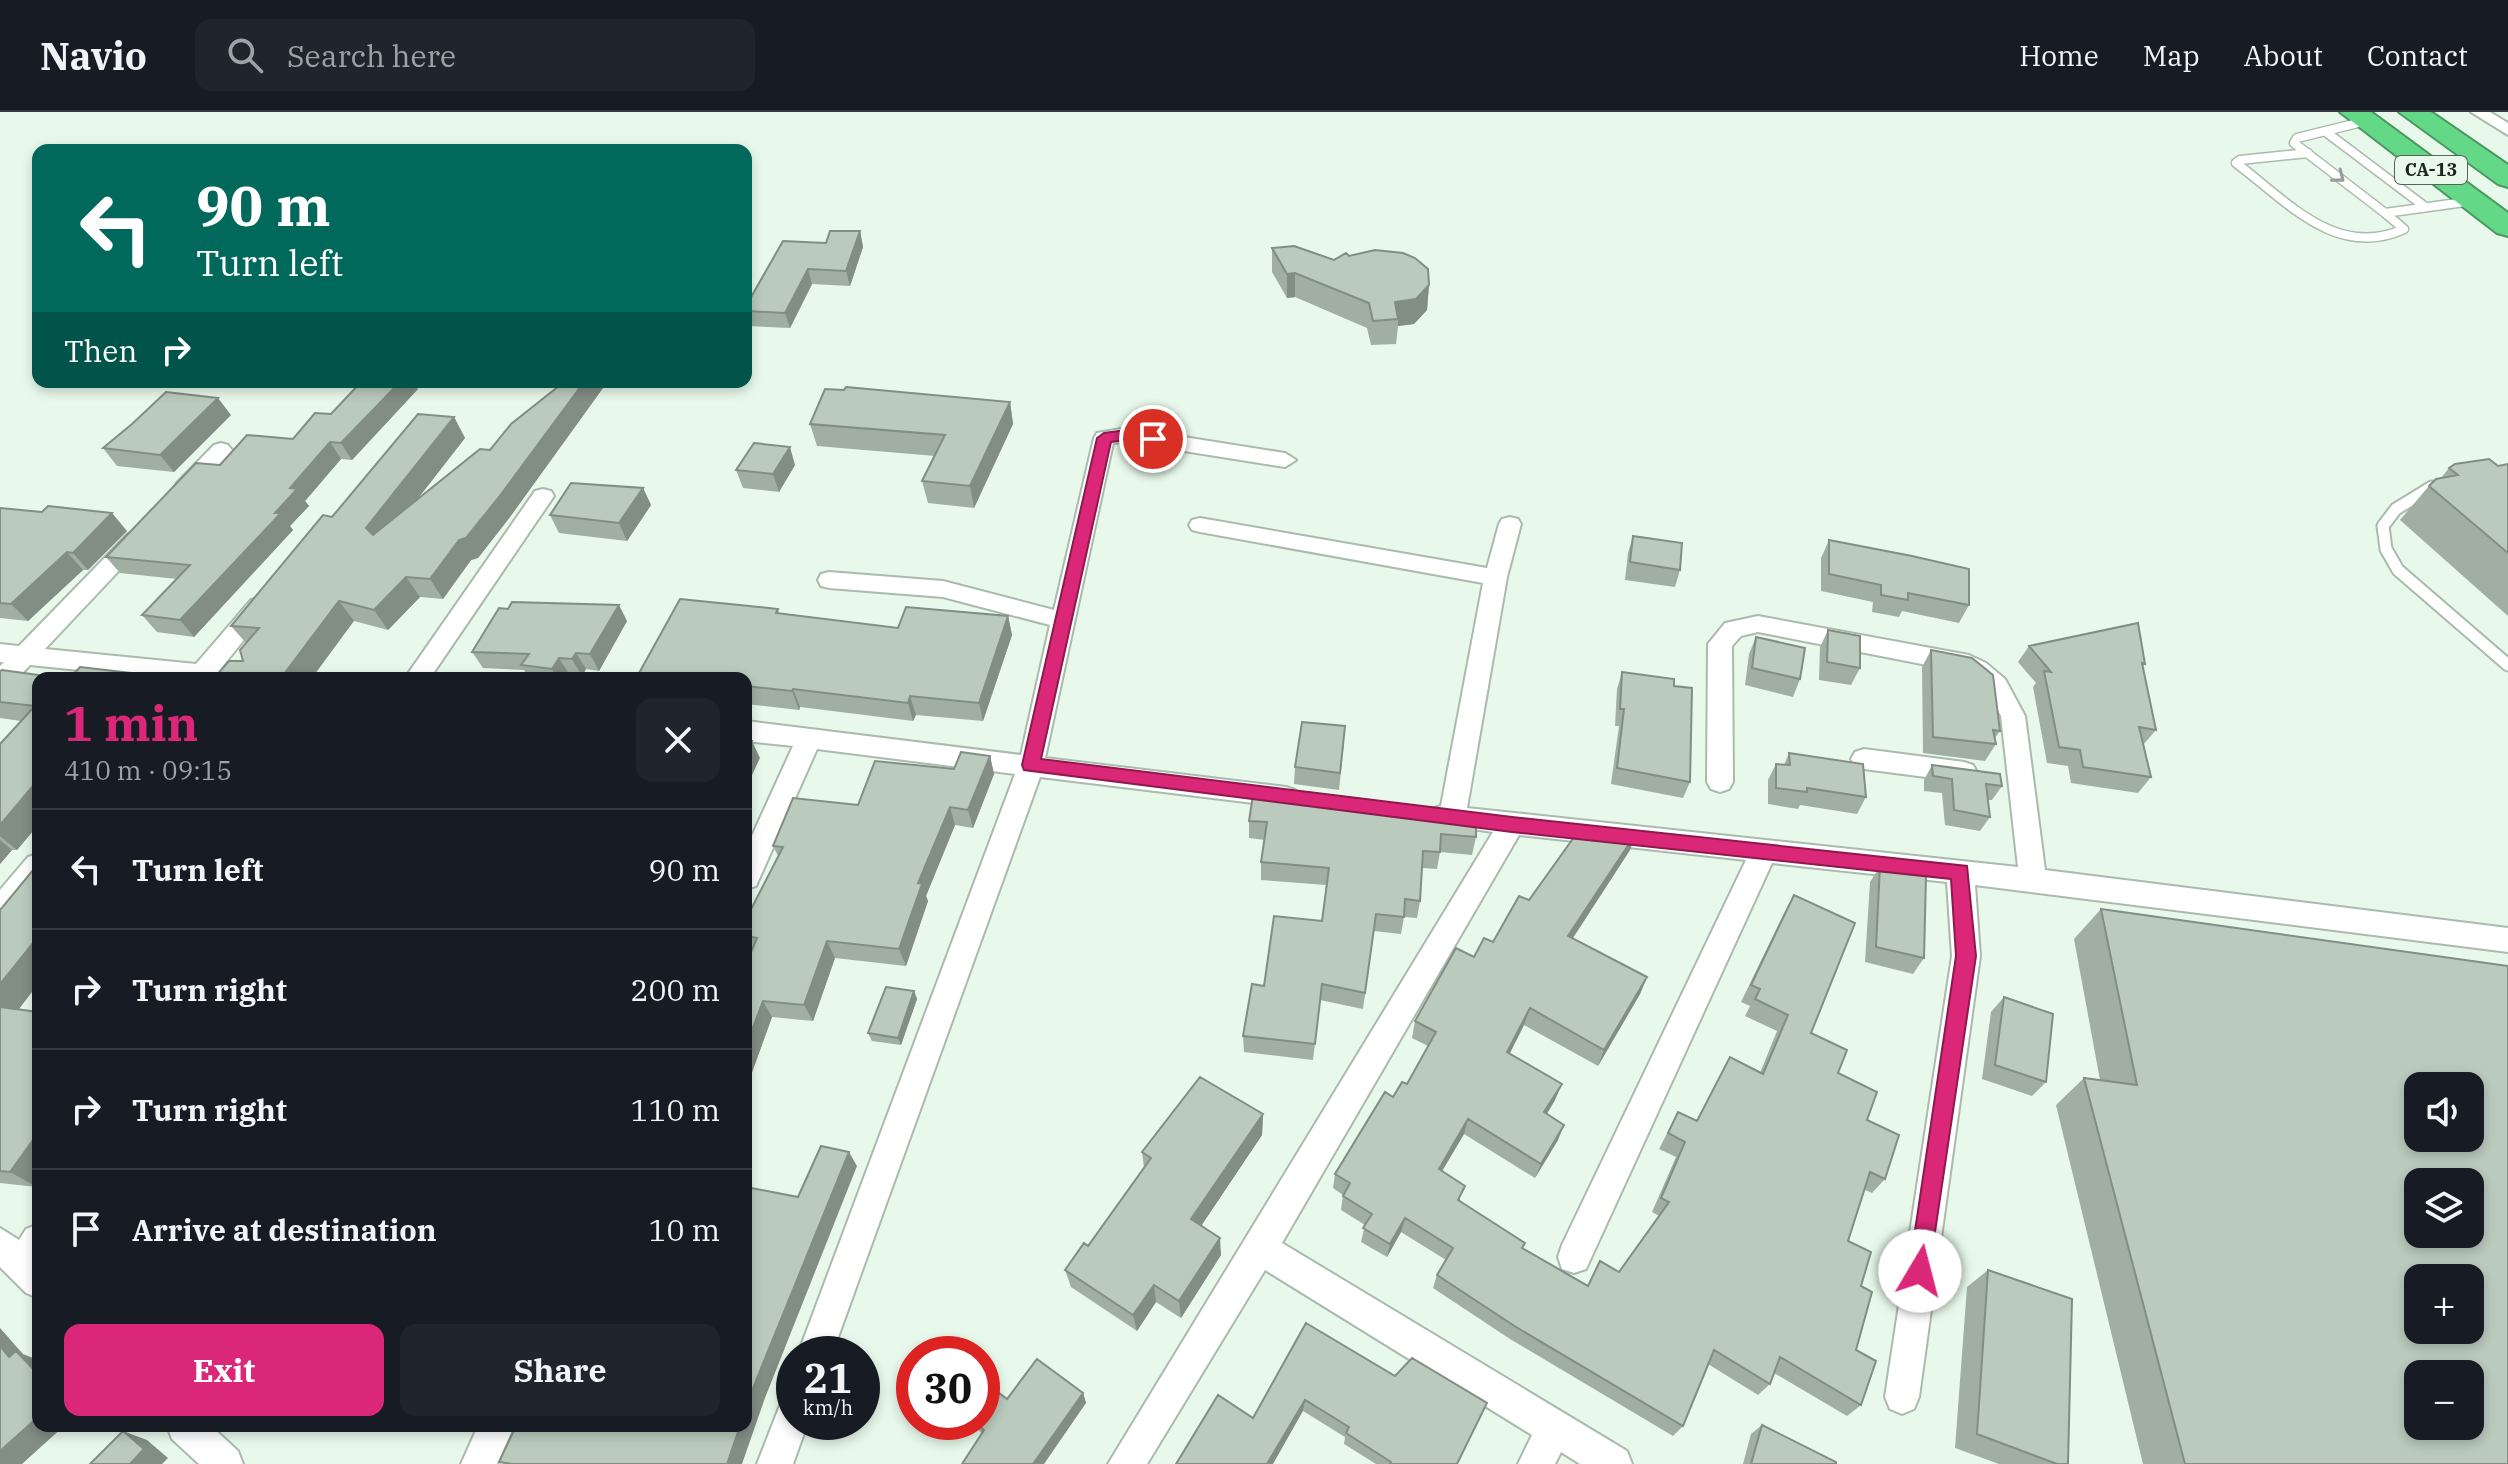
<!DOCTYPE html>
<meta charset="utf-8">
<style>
:root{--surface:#171b24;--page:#20242c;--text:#f1f3f6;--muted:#9ea1a6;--line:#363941;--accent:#db2777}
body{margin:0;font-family:"IBM Plex Serif",serif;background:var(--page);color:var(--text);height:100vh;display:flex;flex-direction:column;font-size:30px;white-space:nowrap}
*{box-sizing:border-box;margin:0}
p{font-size:26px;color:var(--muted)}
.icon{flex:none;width:44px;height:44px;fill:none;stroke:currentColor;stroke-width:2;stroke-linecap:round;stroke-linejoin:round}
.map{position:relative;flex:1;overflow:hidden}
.sheet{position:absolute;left:32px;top:560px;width:720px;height:760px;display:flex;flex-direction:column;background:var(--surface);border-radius:16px;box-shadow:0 4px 12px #0003}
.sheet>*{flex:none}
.guide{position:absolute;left:32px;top:32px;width:720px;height:244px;border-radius:16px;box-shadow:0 4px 12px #0003;background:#00695c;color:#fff;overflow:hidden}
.tools{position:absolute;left:2404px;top:960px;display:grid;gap:16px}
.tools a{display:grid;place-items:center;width:80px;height:80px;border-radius:16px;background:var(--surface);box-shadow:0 4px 12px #0003;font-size:40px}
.speed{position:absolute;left:776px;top:1224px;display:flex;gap:16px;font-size:40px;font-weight:700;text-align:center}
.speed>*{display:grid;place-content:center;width:104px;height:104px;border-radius:50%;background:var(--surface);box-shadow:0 4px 12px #0003;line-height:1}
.speed small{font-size:20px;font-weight:400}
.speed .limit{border:12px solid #d22;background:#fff;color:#111}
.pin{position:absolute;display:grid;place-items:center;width:68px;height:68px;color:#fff;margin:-34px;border:4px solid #fff;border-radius:50%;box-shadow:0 2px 8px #0007}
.me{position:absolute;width:88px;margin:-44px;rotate:8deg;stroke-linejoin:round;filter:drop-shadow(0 0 6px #0008)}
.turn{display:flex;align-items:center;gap:28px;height:168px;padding:0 32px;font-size:36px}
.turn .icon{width:104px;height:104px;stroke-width:2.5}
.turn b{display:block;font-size:56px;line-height:68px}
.then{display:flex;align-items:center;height:76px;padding:0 32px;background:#0003;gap:16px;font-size:30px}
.round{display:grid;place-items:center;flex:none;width:84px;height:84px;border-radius:16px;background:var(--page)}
.overview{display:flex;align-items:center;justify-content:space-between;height:136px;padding:0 32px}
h1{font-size:48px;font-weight:700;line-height:60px;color:var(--accent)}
.action{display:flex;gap:16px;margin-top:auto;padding:16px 32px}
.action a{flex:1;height:92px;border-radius:16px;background:var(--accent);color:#fff;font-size:32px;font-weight:700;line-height:92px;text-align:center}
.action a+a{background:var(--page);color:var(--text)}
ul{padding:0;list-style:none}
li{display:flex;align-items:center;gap:24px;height:120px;padding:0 32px;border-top:2px solid var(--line)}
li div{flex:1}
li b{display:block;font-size:30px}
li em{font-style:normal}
header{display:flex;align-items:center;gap:48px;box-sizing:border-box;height:112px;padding:0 40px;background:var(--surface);border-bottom:2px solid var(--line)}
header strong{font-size:38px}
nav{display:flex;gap:44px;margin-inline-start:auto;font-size:28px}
.search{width:560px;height:72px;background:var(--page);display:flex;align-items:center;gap:20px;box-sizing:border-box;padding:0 28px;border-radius:16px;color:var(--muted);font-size:30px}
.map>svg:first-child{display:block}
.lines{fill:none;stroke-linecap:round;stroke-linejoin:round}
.lane-far1-casing{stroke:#aabaad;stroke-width:11}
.lane-casing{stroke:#aabaad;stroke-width:15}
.street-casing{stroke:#aabaad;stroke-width:4}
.highway-casing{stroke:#4a9862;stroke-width:4}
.lane-far1{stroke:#fff;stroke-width:8}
.lane{stroke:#fff;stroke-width:11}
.street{fill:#fff;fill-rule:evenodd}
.highway{fill:#63d887;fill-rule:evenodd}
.wall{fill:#a0aea3}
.shaded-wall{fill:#828d84}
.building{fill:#bacabd;stroke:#828d84;stroke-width:2;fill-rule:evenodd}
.oneway{stroke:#999c99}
.route{fill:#db2777;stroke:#8e194d;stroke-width:2}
.labels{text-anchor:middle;stroke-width:6;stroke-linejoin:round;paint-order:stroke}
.shield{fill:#e8f9eb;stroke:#59625b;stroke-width:2}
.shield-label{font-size:18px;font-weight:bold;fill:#1c221d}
</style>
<header>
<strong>Navio</strong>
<div class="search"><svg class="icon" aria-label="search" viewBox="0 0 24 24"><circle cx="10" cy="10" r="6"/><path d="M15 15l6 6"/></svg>Search here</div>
<nav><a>Home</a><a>Map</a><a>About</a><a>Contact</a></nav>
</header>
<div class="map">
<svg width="2508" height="1352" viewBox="0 0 2508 1352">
<rect width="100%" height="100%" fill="#e8f9eb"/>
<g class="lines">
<g class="lane-far1-casing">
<path id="lane-far1" d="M2366,9l-69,17 -3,5 91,70 87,-12
M2326,20l98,74
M2308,41l-68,7 -4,3c51,38 100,97 168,66l-19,-16"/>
</g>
<g class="lane-casing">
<path id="lane" d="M2432,375l-36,22 -13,17 3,23 12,21 110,95"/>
</g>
<g class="street-casing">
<path id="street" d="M2471,0h19l18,11v12z
M1127,316l158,25 11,7 -11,7 -158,-25 -14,1 -68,315 241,29 9,3 4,7 -4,7 -9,3 -246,-30 -208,577h-34l217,-580 -198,-25 -61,137 -10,3v-40l47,-103 -47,-5v-20l275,34 29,-130 -107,-28 -114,-9 -8,-2 -3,-6 3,-6 8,-2 114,9 111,29 40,-172 3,-5z
M221,331l7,2 4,5 -4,5 -35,38h-16l-3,-5 3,-5 37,-38z
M543,377l8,2 3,5 -124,182h-25l130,-187z
M1510,405l8,2 3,5 -14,53 -40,231 551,59 -17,-151 -13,-24 -25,-20 -205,-40 -17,4 -9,10 1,136 -4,7 -9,3 -9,-3 -4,-7 1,-138 17,-21 33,-7 211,39 17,8 19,16 20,37 20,154 463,58v24l-533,-67 5,71 -61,441 -5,12 -12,5 -12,-5 -5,-12 67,-441 -5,-74 -175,-19 -186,406 -12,4 -12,-4 -4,-12 4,-12 184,-385 -227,-25 -237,408 345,208 5,13h-52l-19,-12 -6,12h-37l14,-29 -267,-165 -118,194h-39l385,-632 -62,-9 -4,-7 4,-7 10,-3 42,-223 -283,-51 -8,-2 -3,-5 3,-5 8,-2 287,50 12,-44 3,-5z
M136,419l8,3 3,5 -3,5 -99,105 151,15 55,-64 8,-2 8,2 4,6 -49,61 33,5 3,6h-100l-128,-13 -21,22 -9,3v-24l4,-4h-4v-18l19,2 109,-112z
M1864,637l100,13 9,3 4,7 -4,7 -9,3 -100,-13 -9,-3 -4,-7 4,-7z
M38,742v30l-28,34 -10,4v-32l28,-33z
M38,1112v74l-12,-5 -26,-26v-39l19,12 7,-11z
M794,1282v28h14l-15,42h-36l25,-64z
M167,1314h44l27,25 5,13h-44l-27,-25z
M478,1314h36l-17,38h-36z"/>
</g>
<g class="highway-casing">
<path id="highway" d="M2340,0h31l137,101v23l-11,-3z
M2399,0h32l77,53v22l-10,-3z"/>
</g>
<use href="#lane-far1" class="lane-far1"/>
<use href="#lane" class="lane"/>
<use href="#street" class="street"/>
<use href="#highway" class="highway"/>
</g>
<path class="wall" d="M860,119l3,16 -13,39 -38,-2 -22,44 -42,-2 -2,-8v-12z
M1272,136l62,12 15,-4 80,29 -2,25 -13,14 -16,2 -2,18 -25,1 -4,-17 -72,-31 -8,1 -15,-26z
M564,270h36l3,6 -93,129 -32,41 -7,2 -28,39 -23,-2 -32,33 -34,-9 -111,40 3,-18 -15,-17 101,-109 122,-100 11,21 -48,62 73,-50z
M418,277l-66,71 -11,-1 -36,42 4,5 -19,20 3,4 -99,107 -37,-5 -15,-17 35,-36 -57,-6 -14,-16 114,-92 73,-26 38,-25z
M1010,290l3,22 -39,84 -46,-5 -6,-22 13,-25 -118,-10 -7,-22z
M231,303l-57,57 -57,-6 -14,-18z
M2508,352v152l-108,-96 29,-34 12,-8 8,-10 49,-2z
M795,353l-16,27 -36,-4 -7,-18z
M643,376l8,17 -24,36 -68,-8 -9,-18z
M0,396l127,23 -39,39h-5l-55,51 -28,-3z
M1633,424l47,34 -5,17 -50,-7 3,-27z
M1829,428l140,65 -10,18 -57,-12 -3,6 -27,-5 1,-10 -52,-11v-33z
M778,497l1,4 119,15 110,-12 4,19 -29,86 -67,-6 -3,6 -113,-14 -1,3 -53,-6v-26h-106l-2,-3z
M627,509l-28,50 -13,-2 -4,7 -13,-2 -3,4h-37l-5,-8 -41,-2 -11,-16z
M1828,518l32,38 -9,17 -32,-5 1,-33z
M1756,525l44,42 -7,18 -48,-12 4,-31z
M2029,534l116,18 -3,3 14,63 -13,15 8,32 -13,16 -67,-10 -3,-17 -21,-3 -14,-76 3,-4 -18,-21z
M1931,538l69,81 -5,7 1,6 -11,17 -62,-8 -1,-86z
M0,559l38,7v147l-21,25h-5l-12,14v-120l21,-23 -21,-3z
M1622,560l52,14 16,96 -7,16 -72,-14 8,-58h-4l2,-37z
M1344,631l-5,47 -45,-6 1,-17z
M1789,641l77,44 -9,17 -57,-9 -2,4 -30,-5v-24l8,-16 8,1z
M990,644l4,18 -21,54 -18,-3 -29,71 2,5 -22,65 -71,-8 -22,63 -41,-4 -26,72v-125l5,-12 -4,-1 -1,-2v-30l32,-63 -5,-10 85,-41z
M1932,653l70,21 -10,14h-4l2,17 -10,14 -35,-6 -3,-32 -18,-2v-11z
M1249,709l227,16 -4,18 -32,-3 -3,17 -15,-1 -2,33 -3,17 -13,-1 -3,17 -27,-3 -11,78 -43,-9 -7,60 -69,-8 -1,-16 21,-50 58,-65 4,-36 -65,-5v-18l4,-22 -16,-2z
M1630,738l-57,88 74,39 -7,17 -42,72 -74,-41 -15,29 46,46 -8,14 11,26 -23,38 -71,-44 -22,37 19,30 62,47 65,37 12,-24 19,11 40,-56 -7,-4 24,-55 -17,-8 19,-37 18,9 34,-64 30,16 17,-42 -32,-15 5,-10 -9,-4 43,-89 10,-18 17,138 27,40 29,47 18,59 -13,14 -7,-3 -17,51 13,45 -5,64 5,55 -14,11 -73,-43 -4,11 -12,11 -50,-31 -25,62 -10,10 -163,-97 -77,-51 4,-13 9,-15 -45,-28 -14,25 -26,-15 4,-17 -24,-15 2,-15 -10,-7 2,-14 58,-77 14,-13 21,-38 -16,-8 3,-17 59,-64 19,-15 36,-42z
M38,752v120l-20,26 19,177 -37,-4v-273z
M1880,754l44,92 -11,16 -48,-12 5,-80z
M2101,797l407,555h-365l-87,-359 28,-27 16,2 -26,-141z
M914,879l3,8 -16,46 -29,-4 -4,-8z
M2004,885l42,85 -14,14 -50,-17 9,-67z
M1263,1002l-1,21 -61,91 20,29 -40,63 -25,-16 -19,29 -66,-44 -6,-17 23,-24 56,-78 -2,-16z
M1988,1158l80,194h-69l-44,-16 12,-161z
M1306,1211l151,141h-81l-32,-20 1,-7 -42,-26 -50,7z
M1083,1281l3,10 -104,30 -14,-11h14l25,-23z
M1762,1313l74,39h-93l8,-30z"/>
<path class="shaded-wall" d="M860,119l3,16 -13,39 -4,-15z
M808,157l4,15 -22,44 -5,-15z
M1295,161v24l-8,1v-24z
M1429,173l-2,25 -13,14 -16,2v-7l-3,-17z
M400,270h14l4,7 -66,71 -11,-17z
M584,270h16l3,6 -93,129 -32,41 -7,2 -28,39 -13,-20 29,-39z
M218,286l13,17 -57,57 -14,-17z
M1010,290l3,22 -39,84 -4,-22z
M454,305l11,21 -86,110 -13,-20z
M330,330l11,17 -36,42 4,5 -19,20 3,4 -99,107 -14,-17z
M790,335l5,18 -16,27 -6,-18z
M643,376l8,17 -24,36 -8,-18z
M112,401l15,18 -39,39 -15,-17z
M67,440l16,18 -55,51 -17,-17z
M406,465l14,20 -32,33 -14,-20z
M339,489l15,20 -42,57h-31z
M619,493l8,16 -28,50 -9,-17z
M1008,504l4,19 -29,86 -4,-18z
M576,541l10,16 -4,7 -10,-17z
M559,546l10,16 -3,4h-9l-5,-9z
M793,577l7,18 -1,3 -7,-19z
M910,584l6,19 -3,6 -5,-18z
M752,629l8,17 -14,30v-33z
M990,644l4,18 -21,54 -5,-18z
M38,668v45l-21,25 -17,-14v-11z
M950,695l5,18 -29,71 2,5 -22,65 -7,-17 19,-66z
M1637,720l-7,18 -67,103 5,-17z
M0,728l12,10 -12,14z
M38,825v47l-29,38 -9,-5v-33z
M827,829l8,17 -22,63 -9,-16z
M1647,865l-7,17 -42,72 6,-16z
M914,879l3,8 -16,46 -3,-7z
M763,889l9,16 -26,72v-43z
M1530,896l-6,17 -22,44 5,-17z
M1562,972l-7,16 -17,28 6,-16z
M1263,1002l-1,21 -69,103 -2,-19z
M1468,1007l-4,15 -29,49 4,-14z
M1564,1013l-6,15 -23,38 6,-14z
M38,1021v53l-1,1 -27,-15z
M849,1040l8,14 -92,232 -23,66h-15l13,-38h6v-17l7,-21z
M1405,1106l-4,14 -14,25 3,-13z
M1220,1126l1,17 -40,63 -2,-17z
M1154,1173l2,17 -19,29 -4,-16z
M0,1216l23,26 15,6v14l-29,-17 -9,-11z
M1083,1281l3,10 -42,61h-11z
M1305,1288l-2,11 -30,53h-6z
M38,1305v9h26l-42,38h-22v-13z
M123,1319l24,9 21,18 -6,6h-32z"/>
<path class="building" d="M830,119h30l-14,40 -38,-2 -23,44 -39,-2v-5l37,-65 43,2z
M1294,134l40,14 12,-7 3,3 26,-6 28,3 12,5 13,11 1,16 -13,14 -21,3 3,17 -25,2 -4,-18 -74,-30 -8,1 -15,-26z
M361,270h39l-59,61 -11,-1 -40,46 7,1 -22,24h6l-101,107 -38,-5 48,-50 -84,-8 90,-94 24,2 27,-30 46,4 22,-26 16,1z
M564,270h20l-85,115 -33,41 -7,2 -29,39 -24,-2 -32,33 -35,-9 -58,77h-67l15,-17h14l-3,-11 19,-22 -28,-2 92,-111 9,2 86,-103 36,3 -88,111 7,7 107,-86 10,1 21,-26z
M846,275l164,15 -40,84 -48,-5 23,-46 -135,-11 15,-35 19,1z
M166,280l52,6 -58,57 -57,-7 29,-24z
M754,331l36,4 -17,27 -37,-4z
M2489,347l9,7 10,-2v89l-79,-67 7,-7 22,-4 -9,-7 6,-4z
M571,371l72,5 -24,35 -69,-8z
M48,394l64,7 -39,40 -6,-1 -56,52 -11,-1v-95l42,4z
M1633,424l49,7 -2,27 -50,-8z
M1829,428l83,16 57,13v36l-61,-12v7l-27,-5v-10l-52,-11z
M680,487l98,10 -2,4 122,15 8,-21 102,9 -29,87 -69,-7 -2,7 -115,-14 -1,2 -46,-5v-8h-81l-27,-3z
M512,490l107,3 -29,49 -14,-1 -4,6 -13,-1 -7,11 -31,-4 8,-11 -57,-2 27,-44 9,1z
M2138,511l7,41 -3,-1 14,67 -17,-3 12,50 -68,-10 -3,-17 -21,-3 -15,-76 7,1 -22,-26z
M1828,518l32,6v32l-33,-6z
M1756,525l49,11 -5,31 -48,-11z
M1931,538l41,8 21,17 7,56 -7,-1 3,14 -63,-7z
M80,555l94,11h-104z
M2,558l58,8h-22v102l-38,45v-81l35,-38 -35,-4v-31z
M1622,560l52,7v7l18,2 -2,94 -73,-14 7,-59h-4z
M1302,610l43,4 -5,47 -45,-6z
M746,629h6l-6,14z
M961,640l29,4 -22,54 -18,-3 -32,76 4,1 -23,65 -72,-8 -23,64 -41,-4 -17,45v-82l11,-26 -11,-2v-17l37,-72 -10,-1 20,-48 65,7 17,-44 79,8z
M1789,641l74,11 3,33 -59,-9v4l-31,-4v-24l14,1z
M1932,653l68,9 2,12 -16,-2 4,33 -36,-7 -2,-31 -19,-3z
M1254,676l222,27v22l-35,-3 -1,18 -17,-1 -3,50 -15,-2 -1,18 -28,-3 -11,79 -43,-9 -7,60 -72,-8 9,-52 12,2 10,-70 48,5 7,-53 -68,-6 6,-40 -18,-1z
M1582,714l55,6 -69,104 79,41 -43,73 -74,-42 -23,44 55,32 -18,28 20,13 -23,39 -73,-45 -29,50 26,17 -7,14 67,43 -3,5 66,38 12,-25 19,11 50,-70 -8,-4 24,-56 -17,-9 10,-21 19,9 33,-64 33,17 25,-59 -33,-16 5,-10 -9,-4 43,-90 61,28 -44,110 36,17 -9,23 39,19 -10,28 32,15 -14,44 -15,-7 -22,69 23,11 -10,34 11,6 -16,58 20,11 -15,44 -81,-48 -10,27 -56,-34 -31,76 -167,-99 -79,-52 16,-27 -48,-30 -15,26 -27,-16 9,-14 -29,-18 7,-13 -15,-9 50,-82 8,5 9,-15 5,2 29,-52 -21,-11 41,-73 18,9 10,-19 9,4 26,-46 10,4z
M38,752v73l-38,47v-74z
M1880,754l46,10 -2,82 -48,-11z
M2101,797l407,57v498h-323l-101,-386 53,7zM2418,974h52v52h-52zM2418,1070h52v52h-52zM2418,1166h52v52h-52zM2418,1262h52v52h-52z
M886,875l28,4 -16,47 -30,-5z
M2004,885l49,17 -7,68 -51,-17z
M0,895l38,5v121l-28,39 -10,-1z
M1200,965l63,37 -72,105 29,19 -41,63 -25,-16 -21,30 -68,-45 19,-27 4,3 63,-88 -9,-6z
M821,1034l28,6 -96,236 -7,21v-222l52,10z
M1988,1158l84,29 -4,165h-11l-80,-30z
M1306,1211l89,53 17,-18 75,45 -30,61h-67l1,-2 -45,-29 3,-6 -44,-27 -38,64h-91l42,-69 35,23z
M0,1234l9,11 7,-6 22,23v43l-38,34z
M1037,1247l46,34 -50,71h-71l22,-34 -10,-8h8v-42l25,19z
M1762,1313l74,37v2h-85z
M516,1314h224l-13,38h-215l-13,-2z
M123,1319l21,18 -14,15h-40z"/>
<defs><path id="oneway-chevron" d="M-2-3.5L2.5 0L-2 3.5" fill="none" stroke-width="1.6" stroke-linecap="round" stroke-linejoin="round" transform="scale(2)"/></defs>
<use class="oneway" href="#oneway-chevron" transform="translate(2339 65) rotate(38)"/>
<path class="route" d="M1127,318l26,5 7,4 -7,5 -26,-4 -16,2 -70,317 471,58 455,49 9,90 -48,323 -8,3 -8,-3 -3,-8 47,-315 -5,-77 -439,-47 -488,-62 -2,-5 75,-327 7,-5z"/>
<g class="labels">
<rect class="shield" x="2395" y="44" width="72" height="28" rx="6"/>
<g class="shield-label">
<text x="2431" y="64">CA-13</text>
</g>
</g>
</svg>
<div class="tools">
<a><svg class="icon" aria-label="sound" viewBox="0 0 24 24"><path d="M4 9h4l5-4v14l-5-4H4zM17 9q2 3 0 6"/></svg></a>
<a><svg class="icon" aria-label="layers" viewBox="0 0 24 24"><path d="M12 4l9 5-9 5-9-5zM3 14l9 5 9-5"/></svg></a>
<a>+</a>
<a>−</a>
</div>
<div class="speed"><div>21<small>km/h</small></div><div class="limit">30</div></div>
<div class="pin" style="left:1153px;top:327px;background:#d93025"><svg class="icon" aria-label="arrive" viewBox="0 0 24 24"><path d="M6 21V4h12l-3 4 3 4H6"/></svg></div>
<svg class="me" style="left:1920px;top:1159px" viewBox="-20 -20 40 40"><circle r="19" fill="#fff"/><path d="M0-13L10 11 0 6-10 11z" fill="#db2777"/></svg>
<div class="guide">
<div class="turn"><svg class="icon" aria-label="left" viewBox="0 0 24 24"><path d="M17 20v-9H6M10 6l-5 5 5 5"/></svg><div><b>90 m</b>Turn left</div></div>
<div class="then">Then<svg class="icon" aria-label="right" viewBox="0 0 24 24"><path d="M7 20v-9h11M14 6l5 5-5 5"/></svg></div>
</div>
<section class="sheet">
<div class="overview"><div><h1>1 min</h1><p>410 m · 09:15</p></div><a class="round"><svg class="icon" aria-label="close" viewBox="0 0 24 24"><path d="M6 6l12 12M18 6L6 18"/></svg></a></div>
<ul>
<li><svg class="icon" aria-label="left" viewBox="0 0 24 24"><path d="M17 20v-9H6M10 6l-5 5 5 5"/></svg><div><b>Turn left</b></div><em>90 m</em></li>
<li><svg class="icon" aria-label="right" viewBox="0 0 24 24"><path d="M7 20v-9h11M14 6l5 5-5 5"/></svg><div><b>Turn right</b></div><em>200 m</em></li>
<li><svg class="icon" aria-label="right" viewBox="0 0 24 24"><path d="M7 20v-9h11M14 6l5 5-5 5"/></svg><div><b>Turn right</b></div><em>110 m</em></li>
<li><svg class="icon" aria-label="arrive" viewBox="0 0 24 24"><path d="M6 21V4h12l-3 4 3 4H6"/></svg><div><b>Arrive at destination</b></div><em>10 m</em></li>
</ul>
<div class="action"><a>Exit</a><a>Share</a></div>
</section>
</div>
